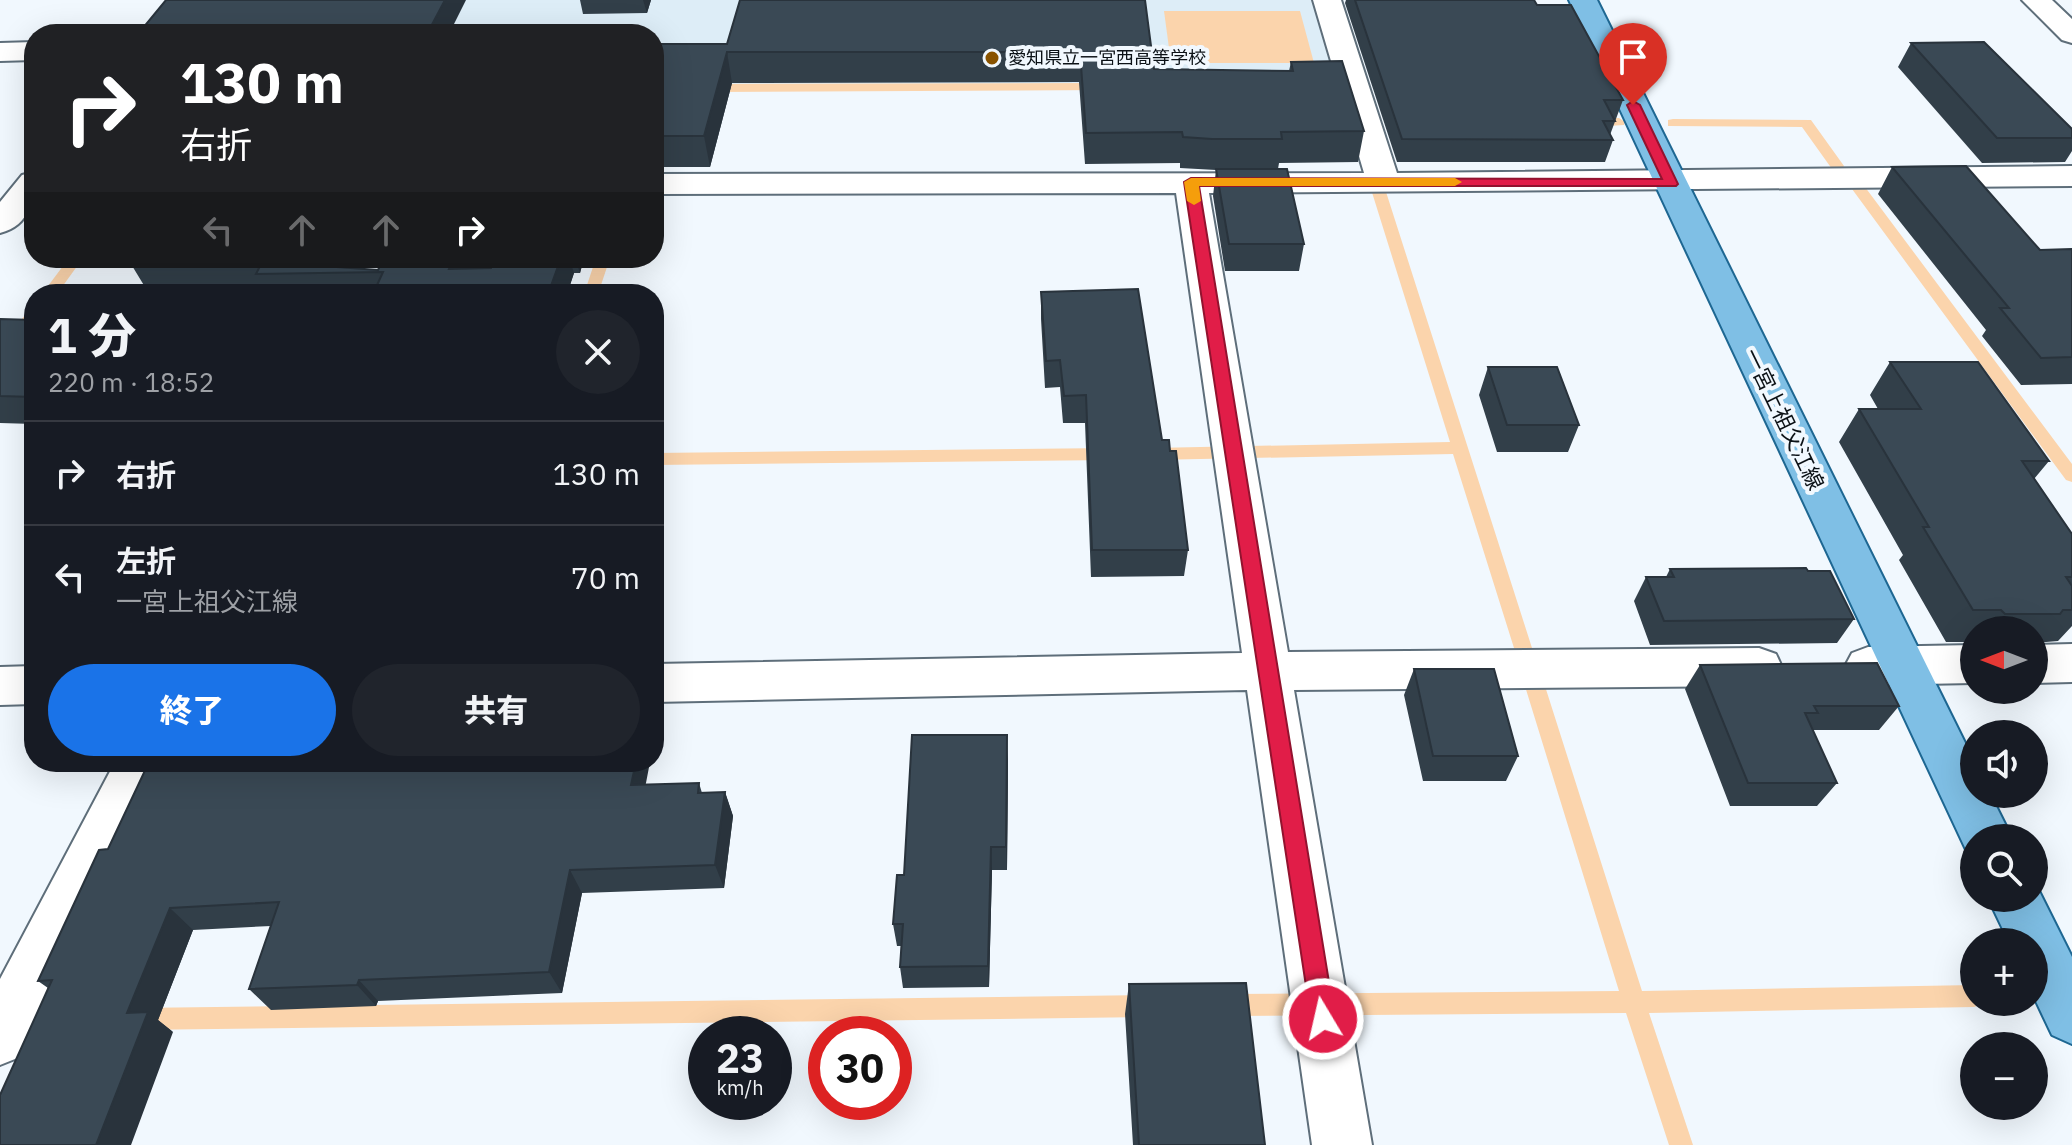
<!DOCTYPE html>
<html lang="ja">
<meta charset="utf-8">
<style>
:root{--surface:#171b24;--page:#20242c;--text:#f1f3f6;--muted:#9ea1a6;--line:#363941;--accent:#1a73e8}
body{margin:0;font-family:"IBM Plex Sans","Noto Sans JP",sans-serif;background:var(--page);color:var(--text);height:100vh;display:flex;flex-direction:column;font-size:30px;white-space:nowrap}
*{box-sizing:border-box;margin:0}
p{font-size:26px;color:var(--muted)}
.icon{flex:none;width:44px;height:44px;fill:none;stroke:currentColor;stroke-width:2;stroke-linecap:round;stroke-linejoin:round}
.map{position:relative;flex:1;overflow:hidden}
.panel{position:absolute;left:24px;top:284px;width:640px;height:488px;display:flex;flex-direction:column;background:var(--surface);border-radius:32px;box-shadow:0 8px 32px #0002}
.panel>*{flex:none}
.hud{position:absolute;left:24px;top:24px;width:640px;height:244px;border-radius:32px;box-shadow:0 8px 32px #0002;background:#202124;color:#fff;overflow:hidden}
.needle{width:52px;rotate:270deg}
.fabs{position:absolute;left:1960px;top:616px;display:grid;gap:16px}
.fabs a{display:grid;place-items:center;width:88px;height:88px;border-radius:50%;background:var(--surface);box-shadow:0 8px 32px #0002;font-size:40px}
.speed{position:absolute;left:688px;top:1016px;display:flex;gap:16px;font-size:40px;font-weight:700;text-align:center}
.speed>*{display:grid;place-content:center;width:104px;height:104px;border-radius:50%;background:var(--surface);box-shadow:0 8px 32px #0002;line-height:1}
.speed small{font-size:20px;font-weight:400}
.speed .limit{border:12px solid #d22;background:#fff;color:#111}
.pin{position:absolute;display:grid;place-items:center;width:68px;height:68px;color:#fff;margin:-82px -34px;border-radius:50% 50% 50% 0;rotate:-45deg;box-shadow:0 0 8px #0007}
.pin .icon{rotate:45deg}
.me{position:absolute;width:88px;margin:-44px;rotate:351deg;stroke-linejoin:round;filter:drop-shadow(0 0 6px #0008)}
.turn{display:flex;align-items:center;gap:28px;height:168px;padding:0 24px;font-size:36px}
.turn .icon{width:104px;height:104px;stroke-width:2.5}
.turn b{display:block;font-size:56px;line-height:68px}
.lanes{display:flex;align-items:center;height:76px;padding:0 24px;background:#0003;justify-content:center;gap:40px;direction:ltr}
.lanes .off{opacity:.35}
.round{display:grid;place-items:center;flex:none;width:84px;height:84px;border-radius:42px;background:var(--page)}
.overview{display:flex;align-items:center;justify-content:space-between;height:136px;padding:0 24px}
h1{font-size:48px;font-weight:800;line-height:60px}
.action{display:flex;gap:16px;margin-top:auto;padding:16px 24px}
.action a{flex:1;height:92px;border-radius:48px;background:var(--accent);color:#fff;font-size:32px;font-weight:800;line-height:92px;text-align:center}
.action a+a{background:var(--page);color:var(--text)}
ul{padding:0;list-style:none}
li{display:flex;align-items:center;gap:24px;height:104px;padding:0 24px;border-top:2px solid var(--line)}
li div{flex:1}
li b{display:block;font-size:30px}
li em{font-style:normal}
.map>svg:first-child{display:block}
.built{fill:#ddedf7}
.water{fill:#fbd4ac}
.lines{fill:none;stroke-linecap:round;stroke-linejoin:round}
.stream{fill:#fbd4ac;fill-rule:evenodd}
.minor-casing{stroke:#5e6e7a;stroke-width:4}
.major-casing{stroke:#1e6792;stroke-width:4}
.minor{fill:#fff;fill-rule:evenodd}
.major{fill:#7fbfe5;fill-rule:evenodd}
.wall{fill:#323f49}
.shaded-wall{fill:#29333c}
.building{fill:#3a4955;stroke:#29333c;stroke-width:2}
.route{fill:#e11d48;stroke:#92132f;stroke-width:2}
.slow{fill:#f59e0b}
.poi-dot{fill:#895300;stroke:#f1f8fe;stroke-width:3}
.labels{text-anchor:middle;stroke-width:8;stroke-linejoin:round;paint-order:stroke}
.far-poi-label{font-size:18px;fill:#0b1116;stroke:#f1f8fe;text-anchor:start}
.street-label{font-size:22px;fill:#0b1116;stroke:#f1f8fe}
</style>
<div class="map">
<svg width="2072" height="1145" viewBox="0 0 2072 1145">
<rect width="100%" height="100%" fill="#f1f8fe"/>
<path class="built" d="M186,0h1127l25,82 -684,4v-52h-492z"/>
<path class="water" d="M1164,11h136l14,52h-143z"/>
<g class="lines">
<path class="stream" d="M1104,83l6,4 -2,3 -398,2 -6,-4 6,-4z
M1619,118l6,4 -1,3 -34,2 -6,-4 6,-4z
M1673,119l138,1 33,46 -2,3h-10l-30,-42 -134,-1v-6z
M1372,166l7,4 153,478 -2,5h-14l-2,-5 -61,-194 -300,6 -8,-6 8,-6 297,-6 -85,-272z
M1857,182l5,1 210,281v18l-6,-2 -214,-291v-6z
M69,258h14l-26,36h-15z
M596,258h14l-12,36h-14z
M34,308v15l-29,39 -5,1v-16l29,-37z
M1111,448l8,6 -8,6 -457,5v-12z
M1534,675l7,2 3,6 98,308 332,-6v17l8,2 -8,3 -325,6 44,132h-24l-43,-132 -399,3 -8,-3 -4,-8 4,-8 8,-3 392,-3 -95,-308 3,-6z
M1149,995l8,3 4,8 -4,8 -8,3 -1014,13 -8,-3 -4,-8 4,-8 8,-3z"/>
<g class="minor-casing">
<path id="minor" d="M1313,0h28l56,173 675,-7v20l-863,7 79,459 471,-4 17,6 6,13 -6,13 -17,6 -465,4 78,455h-60l-65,-455 -593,12v-38l588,-11 -66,-460 -522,1v-20l710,-1z
M2022,0h30l20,19v24l-10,-3z
M34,42v18l-34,1v-18z
M34,172c0,27 -3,53 -34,61v-31l22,-27z
M2072,644v38l-38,1v-38z
M1974,645v38l-106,2 -16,-6 -7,-13 7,-13 16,-6z
M34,666v38l-34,1v-38z
M115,762h50l-145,295 -20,8v-86z"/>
</g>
<g class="major-casing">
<path id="major" d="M1569,0h28l377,761v33h16l22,44h-38v18l-6,-2z
M2034,881l38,76v87l-20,-9 -18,-38v-55h-25l-21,-44h46z"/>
</g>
<use href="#minor" class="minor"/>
<use href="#major" class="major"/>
</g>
<path class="wall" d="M580,0h71l-4,13 -64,1z
M1145,0l9,69 135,2 2,-9 73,69 -6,31 -79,1 -1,6 26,75 -5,27h-74l-12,-75 3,-26 -36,-2v-5l-95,1 -6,-82 -347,1 -22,84h-56v-123h73z
M1346,0h188l3,5 86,95 -13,35 3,5 -8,22h-208l-52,-159z
M1911,43l161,86v22l-7,11 -83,1 -84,-96z
M1892,167l148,83 32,-1v135l-51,1 -39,-49 4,-6 -108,-136z
M135,258h234l-5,11 14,1 6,-12h91l-4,10h20l3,-10h90l-4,15h-6l-7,21h-300l-1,-2h-118l-17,-28z
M1041,292l129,159 18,99 -4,26 -93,1 -6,-154h-22l-3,-36 -15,1 -4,-69z
M0,319l34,1v104l-34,-1z
M1890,362l159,99 -15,18 38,55v92l-14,15 -24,2v-13h-60v12h-28l-47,-82 4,-5 -64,-113 20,-33h19l-8,-14z
M1488,367l91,58 -11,27h-71l-18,-57z
M1670,569l138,2 46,48 -17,24 -187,2 -16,-44 12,-24h20z
M1700,665l199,41 -20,24h-67l25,53 -20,23h-87l-45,-117z
M1414,669l104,87 -12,25h-83l-19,-86z
M1008,759l-1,111h-15l-3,117 -86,1 -3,-21 1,-21h-4l-4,-22 11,-49z
M699,783l3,10 23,-1 8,24 -9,72 -142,5 -20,100 -184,8 -2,5 -105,4 -22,-21 22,-63 -78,4 -35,90 15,12 -125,-44 -10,-7 70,-132 538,-64z
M1129,984l136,161h-132l-8,-131z"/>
<path class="shaded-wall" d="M445,0h21l-17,34h-22z
M643,0h8l-4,13z
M727,52l5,31 -22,84 -6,-31z
M343,258h26l-7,14 -24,-5z
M454,258h21l-14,36 -12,-25z
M561,258h8l5,15 -7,21h-19z
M575,258h9l-4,15z
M654,687l6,18 -6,35z
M1007,735l1,24 -1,111 -1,-23z
M636,762h14l-9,47 -10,-24z
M725,792l8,24 -9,72 -9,-23z
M991,847l1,23 -3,117 -1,-21z
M570,870l12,23 -20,100 -13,-21z
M170,908l23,22 -35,90 15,12 -42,113h-35l31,-132z
M359,980l19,21 -2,5 -19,-21z"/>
<path class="building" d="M166,0h279l-18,34h-289z
M740,0h405l9,69 139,2 -2,-9 51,-1 22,70 -83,1 1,7h-70l-29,-2 -1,-5 -96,1 -6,-81h-353l-23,84h-50v-92h73z
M1355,0h179l3,5h34l52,95h-19l11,21h-12l10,19 -211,-1z
M1984,42l88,87v9h-75l-86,-95z
M1966,166l74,84 32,-1v108l-31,1 -41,-50h9l-117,-141z
M1216,169h71l17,75h-75z
M135,258h208l-5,9 40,3 6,-12h70l-5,11 42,-1 3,-10h67l-13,36h-175l10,-22 -127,2 5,-10h-130z
M1138,289l24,151h7l1,11h6l12,99h-96l-6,-155 -22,1 -4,-36 -14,1 -5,-69z
M0,319l34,1v77l-34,-1z
M1890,362h88l71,99h-27l50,73v43h-6l6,9v24h-9l-3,4h-55l-4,-4h-28l-50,-83h6l-70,-118h62z
M1488,367h69l22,58h-72z
M1806,568l2,3h22l24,48 -190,2 -18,-44h28l-4,-8z
M1877,663l22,43h-85l4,7h-13l32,70h-89l-48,-118z
M1414,669h80l24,87h-85z
M912,735h95l-1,112h-15l-3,119 -88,1 3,-43h-10l4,-49h7z
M149,762h487l-5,23 68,-2 -1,10 27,-1 -10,73 -145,5 -21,102 -190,8 -2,5 -108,4 30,-87 -109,6 -43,105 21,-1 -52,133h-96v-50l52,-115 -14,1 61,-131 9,-1z
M1246,983l19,162h-126l-10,-161z"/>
<path class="route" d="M1633,101l7,4 38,79 -2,2h-477l136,833 -4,8 -8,3 -8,-3 -4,-8 -127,-837 7,-4 471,1 -35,-74z"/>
<path class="slow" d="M1191,178h264l7,4 -7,4h-256l2,15 -7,4 -7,-4 -3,-19z"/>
<circle class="poi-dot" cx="992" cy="58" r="8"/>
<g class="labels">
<g class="far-poi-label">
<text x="1008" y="64">愛知県立一宮西高等学校</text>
</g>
<g class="street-label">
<text transform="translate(1784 419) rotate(64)" y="8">一宮上祖父江線</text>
</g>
</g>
</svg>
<div class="fabs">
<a><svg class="needle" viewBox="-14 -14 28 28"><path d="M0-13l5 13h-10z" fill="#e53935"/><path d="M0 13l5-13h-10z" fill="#9ea1a6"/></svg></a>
<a><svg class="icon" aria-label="sound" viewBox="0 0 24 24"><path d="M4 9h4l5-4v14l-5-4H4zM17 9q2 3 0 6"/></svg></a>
<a><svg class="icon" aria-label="search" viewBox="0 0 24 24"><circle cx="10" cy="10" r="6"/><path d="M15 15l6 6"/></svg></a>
<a>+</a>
<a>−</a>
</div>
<div class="speed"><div>23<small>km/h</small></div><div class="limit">30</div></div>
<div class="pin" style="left:1633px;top:105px;background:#d93025"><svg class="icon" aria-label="arrive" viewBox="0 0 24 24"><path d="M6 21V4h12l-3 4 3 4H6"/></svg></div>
<svg class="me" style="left:1323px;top:1019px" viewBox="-20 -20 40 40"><circle r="17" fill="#e11d48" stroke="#fff" stroke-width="3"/><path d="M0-11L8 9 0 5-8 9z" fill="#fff"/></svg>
<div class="hud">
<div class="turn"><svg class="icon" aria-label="right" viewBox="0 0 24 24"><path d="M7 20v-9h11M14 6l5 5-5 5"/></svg><div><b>130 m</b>右折</div></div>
<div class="lanes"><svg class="icon off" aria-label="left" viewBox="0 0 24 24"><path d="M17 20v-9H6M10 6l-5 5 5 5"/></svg><svg class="icon off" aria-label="ahead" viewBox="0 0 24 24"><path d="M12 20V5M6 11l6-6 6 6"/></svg><svg class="icon off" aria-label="ahead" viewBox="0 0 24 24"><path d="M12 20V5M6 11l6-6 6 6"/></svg><svg class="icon" aria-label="right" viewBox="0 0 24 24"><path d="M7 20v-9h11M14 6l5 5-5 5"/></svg></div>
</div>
<section class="panel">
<div class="overview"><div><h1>1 分</h1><p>220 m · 18:52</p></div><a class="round"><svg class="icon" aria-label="close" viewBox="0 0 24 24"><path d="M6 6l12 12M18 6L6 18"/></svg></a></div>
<ul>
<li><svg class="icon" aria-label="right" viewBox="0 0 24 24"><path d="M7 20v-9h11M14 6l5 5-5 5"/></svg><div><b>右折</b></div><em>130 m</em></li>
<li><svg class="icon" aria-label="left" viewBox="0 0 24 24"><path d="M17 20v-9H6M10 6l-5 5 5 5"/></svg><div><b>左折</b><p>一宮上祖父江線</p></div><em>70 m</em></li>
</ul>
<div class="action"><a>終了</a><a>共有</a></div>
</section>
</div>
